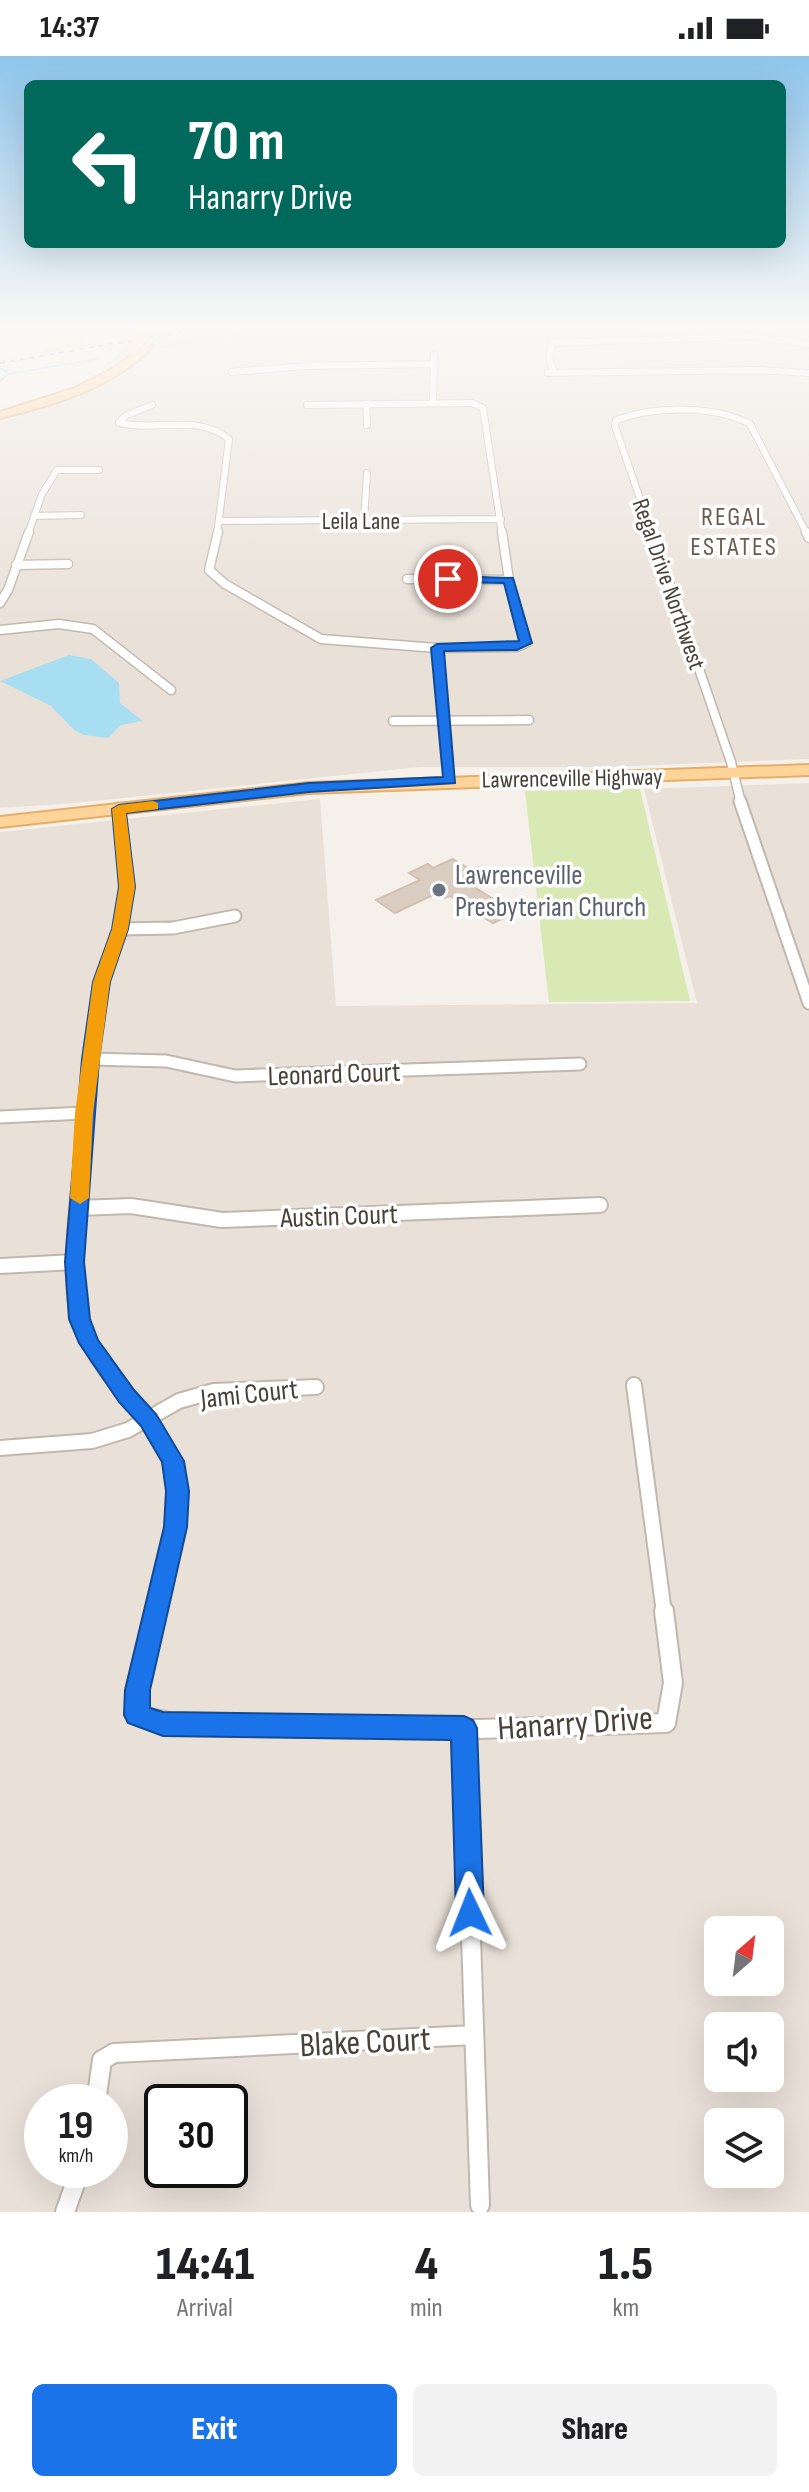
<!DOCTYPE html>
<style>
:root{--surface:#fff;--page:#f2f2f2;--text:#202124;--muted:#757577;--accent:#1a73e8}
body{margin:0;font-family:"Sofia Sans Condensed",sans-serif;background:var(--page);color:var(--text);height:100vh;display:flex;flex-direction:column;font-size:30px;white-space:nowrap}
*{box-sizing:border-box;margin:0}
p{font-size:26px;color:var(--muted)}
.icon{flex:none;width:44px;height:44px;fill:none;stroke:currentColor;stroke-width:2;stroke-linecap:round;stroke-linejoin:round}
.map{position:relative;height:2156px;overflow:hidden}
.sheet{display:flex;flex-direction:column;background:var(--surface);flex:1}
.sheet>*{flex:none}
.hud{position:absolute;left:24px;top:24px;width:762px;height:168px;border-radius:12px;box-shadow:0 8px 32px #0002;background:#00695c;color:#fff;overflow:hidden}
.needle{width:52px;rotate:28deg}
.tools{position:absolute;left:704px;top:1860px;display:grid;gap:16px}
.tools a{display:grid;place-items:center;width:80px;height:80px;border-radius:12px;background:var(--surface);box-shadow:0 8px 32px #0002;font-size:40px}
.speed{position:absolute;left:24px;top:2028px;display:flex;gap:16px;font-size:40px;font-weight:700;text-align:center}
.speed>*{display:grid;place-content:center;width:104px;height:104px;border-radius:50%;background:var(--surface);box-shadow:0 8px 32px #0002;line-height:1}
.speed small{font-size:20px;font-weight:400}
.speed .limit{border:4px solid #111;border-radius:12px;background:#fff;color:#111}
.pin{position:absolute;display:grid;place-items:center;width:68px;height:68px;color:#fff;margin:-34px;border:4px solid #fff;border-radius:50%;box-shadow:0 2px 8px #0007}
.me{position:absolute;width:88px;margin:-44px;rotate:358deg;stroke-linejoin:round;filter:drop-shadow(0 0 6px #0008)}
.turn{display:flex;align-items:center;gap:28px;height:168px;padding:0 32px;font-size:36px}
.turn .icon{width:104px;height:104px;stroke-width:2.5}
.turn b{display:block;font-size:56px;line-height:68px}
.eta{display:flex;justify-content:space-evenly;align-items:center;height:136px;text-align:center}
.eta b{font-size:48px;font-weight:800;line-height:56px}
.button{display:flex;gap:16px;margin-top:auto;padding:16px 32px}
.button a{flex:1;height:92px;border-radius:12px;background:var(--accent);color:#fff;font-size:32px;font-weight:800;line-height:92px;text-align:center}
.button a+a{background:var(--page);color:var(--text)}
.status{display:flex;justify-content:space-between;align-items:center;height:56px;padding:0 40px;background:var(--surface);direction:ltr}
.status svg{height:22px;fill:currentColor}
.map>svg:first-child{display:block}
.residential{fill:#e9e1d8;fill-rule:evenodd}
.green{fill:#d9e9b3}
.water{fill:#a7def2}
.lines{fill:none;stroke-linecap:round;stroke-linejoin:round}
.stream{stroke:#a7def2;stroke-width:2}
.building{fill:#dacdc2;stroke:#d2c1b2;stroke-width:2}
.street-far4-casing{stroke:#c1b7ac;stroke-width:8}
.street-far3-casing{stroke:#c1b7ac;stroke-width:11}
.street-far2-casing{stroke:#c1b7ac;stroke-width:15}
.street-far1-casing{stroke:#c1b7ac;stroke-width:18}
.street-casing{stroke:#c1b7ac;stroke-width:22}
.primary-casing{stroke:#e5ae68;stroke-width:4}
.street-far4{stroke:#fff;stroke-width:6}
.street-far3{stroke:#fff;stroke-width:8}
.street-far2{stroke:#fff;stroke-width:11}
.street-far1{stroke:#fff;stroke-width:14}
.street{stroke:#fff;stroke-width:18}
.primary{fill:#ffd499;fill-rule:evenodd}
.rail{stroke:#999;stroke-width:2;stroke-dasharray:5 5;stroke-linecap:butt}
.primary-bridge-casing{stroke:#e5ae68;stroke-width:12;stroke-linecap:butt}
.primary-bridge{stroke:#ffd499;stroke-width:10}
.route{fill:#1a73e8;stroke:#114b97;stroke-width:2}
.slow{fill:#f59e0b}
.worship-dot{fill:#6b7280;stroke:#fff;stroke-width:3}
.labels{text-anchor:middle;stroke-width:7;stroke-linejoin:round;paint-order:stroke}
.far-street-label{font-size:24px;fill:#494038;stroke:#fff}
.far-neighbourhood-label{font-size:26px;letter-spacing:2px;fill:#6c5c4f;stroke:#fff}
.worship-label{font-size:28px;fill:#5b616d;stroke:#fff;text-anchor:start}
.street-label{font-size:28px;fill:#494038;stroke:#fff}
.near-street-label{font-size:34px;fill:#494038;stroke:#fff}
</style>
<div class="status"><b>14:37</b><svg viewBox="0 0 49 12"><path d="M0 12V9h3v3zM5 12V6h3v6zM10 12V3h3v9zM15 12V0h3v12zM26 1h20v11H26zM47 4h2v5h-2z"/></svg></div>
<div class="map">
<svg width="809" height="2156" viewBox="0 0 809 2156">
<rect width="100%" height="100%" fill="#f5f0ea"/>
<path class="residential" d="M421,272h388v431l-202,8h-187l-344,36 -76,5v-384l26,-11 50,-14 56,-33 26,-22z
M809,727v1429h-809v-1380l320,-33 16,207 361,-3 -53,-214zM718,1874h52v52h-52zM718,1970h52v52h-52zM42,2046h68v68h-68zM162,2046h68v68h-68zM718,2066h52v52h-52z"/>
<path class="green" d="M61,272h31l-12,19 -38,7z
M140,272h281l-263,16 -48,19z
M640,733l50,212 -141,1 -24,-211z"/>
<path class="water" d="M69,599l22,4 28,24 1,20 23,18 -22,4 -13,13 -24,-3 -10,-5 -23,-24 -51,-25z"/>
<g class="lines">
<path class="stream" d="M156,292l43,-9 93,-11
M0,311l9,7
M0,325l9,-7 88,-15"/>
</g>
<path class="building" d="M453,803l18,11 7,-3 16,10 -20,10 42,26 -23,10 -43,-27 -5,2 -8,-5 -42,20 -19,-13 44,-20 -11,-7 19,-9 5,4z"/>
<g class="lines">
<g class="street-far4-casing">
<path id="street-far4" d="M232,316l74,-6 127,-2
M548,317l210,-3 51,3
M554,317l-5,-15 3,-15 199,-7 58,8
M433,347l1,-48
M366,348l1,21
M152,349l-27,11 -6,7c38,9 77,-10 110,16l-12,95
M307,349l165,-2 11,5 19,126
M34,460l47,-1
M220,465l281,-2
M364,465l3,-48
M28,478l14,-40 15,-24h42
M652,478l-37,-108 1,-6c38,-14 98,-15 134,4l57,110"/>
</g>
<g class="street-far3-casing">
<path id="street-far3" d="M218,476l-9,38 16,14 96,55 116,9 80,-1 9,-4 -17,-63 -7,-48
M652,476l79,230 10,41
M806,476l3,6
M16,509l52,-1
M407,523l102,1
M0,547l8,-13 21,-58
M0,574l59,-6 34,5 78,61
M437,592l13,132
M393,665l136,-1"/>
</g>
<g class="street-far2-casing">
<path id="street-far2" d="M740,745l69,202
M120,873l53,-1 62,-12
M90,1003l76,2 69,15 345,-12
M0,1061l84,-4
M83,1098l7,-95 11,-77 19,-53 7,-42 -8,-78"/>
</g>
<g class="street-far1-casing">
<path id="street-far1" d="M83,1096c-4,47 -17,125 -3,170 11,33 38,64 61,90 58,66 32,125 15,201
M79,1152l52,-2 91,14 378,-15
M0,1210l74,-4
M634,1329l30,228
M0,1392l92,-7 36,-11 51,-29 35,-10 102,-4"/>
</g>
<g class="street-casing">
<path id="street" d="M156,1555l-18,79 -1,25 36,8 38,3 266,3 189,-6 7,-40 -9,-72
M464,1672l16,477
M96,2046l6,-42 12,-7 360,-18
M65,2156l15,-42"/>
</g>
<g class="primary-casing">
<path id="primary" d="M148,287l5,3c-40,42 -99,59 -153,72v-6l75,-24 37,-19z
M809,709v10l-500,18 -309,34v-10l309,-34z"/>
</g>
<use href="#street-far4" class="street-far4"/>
<use href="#street-far3" class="street-far3"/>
<use href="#street-far2" class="street-far2"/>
<use href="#street-far1" class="street-far1"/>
<use href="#street" class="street"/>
<use href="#primary" class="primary"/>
<path class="rail" d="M0,307l206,-35"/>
<g class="primary-bridge-casing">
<path id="primary-bridge" d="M133,293l16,-21"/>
</g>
<use href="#primary-bridge" class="primary-bridge"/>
</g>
<linearGradient id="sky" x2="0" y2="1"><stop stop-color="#8ec5ec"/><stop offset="0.47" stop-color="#faf8f6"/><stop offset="1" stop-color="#faf8f6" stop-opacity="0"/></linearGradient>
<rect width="809" height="573" fill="url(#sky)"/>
<path class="route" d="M448,520l65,2 19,65 -15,7 -73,1 11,132 -146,9 -183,21 9,74 -7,42 -18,53 -11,77 -15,203 6,57 8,21 36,50 22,24 28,47 5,30 -2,36 -37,163v18l13,4 301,4 9,4 4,8 7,185 -5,9 -9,5 -10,-5 -4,-9 -5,-173 -288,-4 -35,-13 -4,-8 1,-25 39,-163 2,-36 -4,-29 -21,-36 -22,-24 -40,-59 -10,-24 -4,-57 17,-203 11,-77 19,-53 7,-42 -7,-78 7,-4 190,-22 134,-6 -12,-129 6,-4 82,-3 -15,-58 -60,-1v-5z"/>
<path class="slow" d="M153,745l5,2v6l-32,4 9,74 -7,42 -18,53 -17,131 -4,85 -9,6 -10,-6 5,-85 18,-131 19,-53 7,-42 -7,-78 7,-4z"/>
<circle class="worship-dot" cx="439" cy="834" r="8"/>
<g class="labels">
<g class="far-street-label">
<text x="361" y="473">Leila Lane</text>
<text transform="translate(669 528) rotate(71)" y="8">Regal Drive Northwest</text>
<text transform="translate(572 722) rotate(-1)" y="8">Lawrenceville Highway</text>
</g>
<g class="far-neighbourhood-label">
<text x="734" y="469">REGAL<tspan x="734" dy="30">ESTATES</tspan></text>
</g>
<g class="worship-label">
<text x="455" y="828">Lawrenceville<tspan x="455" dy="32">Presbyterian Church</tspan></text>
</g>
<g class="street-label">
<text transform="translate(334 1017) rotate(-2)" y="10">Leonard Court</text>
<text transform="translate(339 1159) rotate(-2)" y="10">Austin Court</text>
<text transform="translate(249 1337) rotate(-6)" y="10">Jami Court</text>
</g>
<g class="near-street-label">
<text transform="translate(575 1666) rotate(-4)" y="12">Hanarry Drive</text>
<text transform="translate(365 1985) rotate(-3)" y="12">Blake Court</text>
</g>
</g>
</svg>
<div class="tools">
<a><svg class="needle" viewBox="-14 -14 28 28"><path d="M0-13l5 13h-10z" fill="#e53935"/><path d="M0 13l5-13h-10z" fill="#757577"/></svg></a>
<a><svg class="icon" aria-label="sound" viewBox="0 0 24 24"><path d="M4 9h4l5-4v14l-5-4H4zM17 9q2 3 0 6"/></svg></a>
<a><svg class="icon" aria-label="layers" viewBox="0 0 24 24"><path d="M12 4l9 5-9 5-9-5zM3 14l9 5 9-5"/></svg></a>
</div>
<div class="speed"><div>19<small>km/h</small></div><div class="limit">30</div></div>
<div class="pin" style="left:448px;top:523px;background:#d93025"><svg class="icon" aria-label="arrive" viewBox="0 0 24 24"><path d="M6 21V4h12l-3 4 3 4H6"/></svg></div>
<svg class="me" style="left:470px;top:1857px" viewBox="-20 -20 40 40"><path d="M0-17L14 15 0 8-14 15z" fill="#1a73e8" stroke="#fff" stroke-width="4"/></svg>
<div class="hud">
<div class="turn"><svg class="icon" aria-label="left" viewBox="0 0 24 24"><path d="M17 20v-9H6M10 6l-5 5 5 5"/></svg><div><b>70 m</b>Hanarry Drive</div></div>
</div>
</div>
<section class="sheet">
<div class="eta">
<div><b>14:41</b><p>Arrival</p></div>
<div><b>4</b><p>min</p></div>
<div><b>1.5</b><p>km</p></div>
</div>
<div class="button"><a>Exit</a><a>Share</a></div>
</section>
